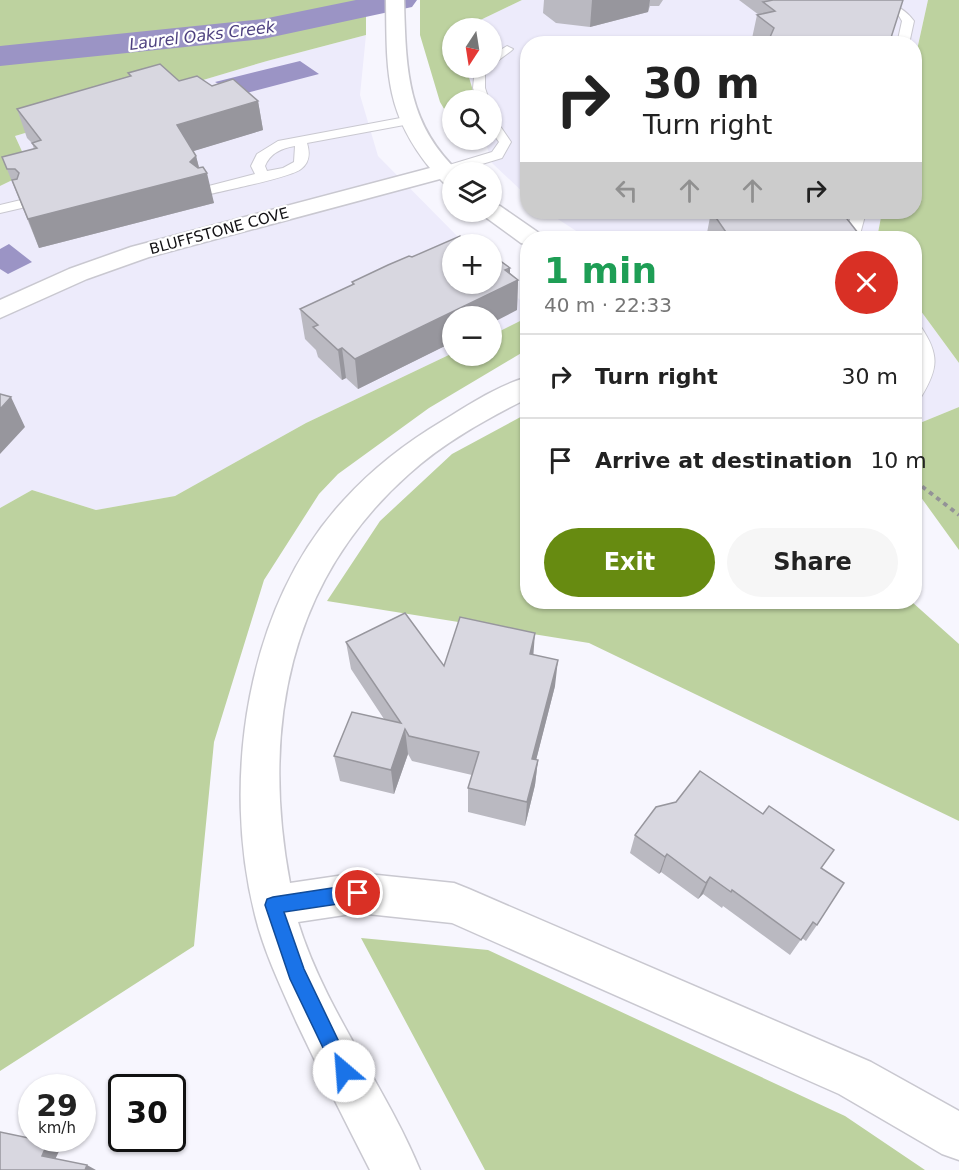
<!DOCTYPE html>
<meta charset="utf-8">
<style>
:root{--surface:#fff;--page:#f6f6f6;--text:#222;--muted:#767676;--line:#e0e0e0;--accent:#678b11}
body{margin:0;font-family:"DejaVu Sans",sans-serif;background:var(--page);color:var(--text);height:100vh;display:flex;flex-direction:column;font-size:22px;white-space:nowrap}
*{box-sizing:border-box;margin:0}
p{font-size:20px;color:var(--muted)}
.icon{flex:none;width:33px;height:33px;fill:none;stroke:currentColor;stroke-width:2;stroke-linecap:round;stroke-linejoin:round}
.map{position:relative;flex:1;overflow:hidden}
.details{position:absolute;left:520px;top:231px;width:402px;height:378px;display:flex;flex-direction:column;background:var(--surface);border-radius:24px;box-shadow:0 2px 4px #0004}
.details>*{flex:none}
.guide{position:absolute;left:520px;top:36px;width:402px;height:183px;border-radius:24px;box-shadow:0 2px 4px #0004;background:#fff;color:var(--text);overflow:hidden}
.needle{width:39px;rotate:192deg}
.buttons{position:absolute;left:442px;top:18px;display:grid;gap:12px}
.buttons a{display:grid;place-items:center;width:60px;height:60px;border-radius:50%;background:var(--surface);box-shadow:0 2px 4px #0004;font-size:30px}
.speed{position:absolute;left:18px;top:1074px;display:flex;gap:12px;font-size:30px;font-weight:700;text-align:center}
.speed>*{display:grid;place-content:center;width:78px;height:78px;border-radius:50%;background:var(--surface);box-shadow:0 2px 4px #0004;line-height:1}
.speed small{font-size:15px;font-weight:400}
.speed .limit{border:3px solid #111;border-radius:9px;background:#fff;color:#111}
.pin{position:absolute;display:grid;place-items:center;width:51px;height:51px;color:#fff;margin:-26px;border:3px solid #fff;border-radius:50%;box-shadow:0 2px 6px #0007}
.me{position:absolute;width:66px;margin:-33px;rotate:333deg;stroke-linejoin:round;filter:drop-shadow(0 0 4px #0008)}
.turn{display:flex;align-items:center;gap:21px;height:126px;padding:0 24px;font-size:27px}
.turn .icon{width:78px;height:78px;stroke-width:2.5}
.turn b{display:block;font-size:42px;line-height:51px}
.lanes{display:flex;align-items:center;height:57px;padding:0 24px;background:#0003;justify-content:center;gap:30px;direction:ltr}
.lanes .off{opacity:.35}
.round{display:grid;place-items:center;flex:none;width:63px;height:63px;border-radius:32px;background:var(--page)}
.overview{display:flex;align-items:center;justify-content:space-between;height:102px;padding:0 24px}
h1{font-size:36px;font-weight:600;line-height:45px;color:#1e9e55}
.button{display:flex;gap:12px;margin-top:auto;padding:12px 24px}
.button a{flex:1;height:69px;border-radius:36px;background:var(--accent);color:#fff;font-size:24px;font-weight:600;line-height:69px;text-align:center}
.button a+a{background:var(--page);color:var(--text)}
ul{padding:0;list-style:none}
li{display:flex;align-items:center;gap:18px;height:84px;padding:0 24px;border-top:2px solid var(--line)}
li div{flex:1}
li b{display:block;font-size:22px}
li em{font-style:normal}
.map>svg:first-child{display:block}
.built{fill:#edebfb}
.forest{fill:#bdd29f}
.water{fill:#9b94c5}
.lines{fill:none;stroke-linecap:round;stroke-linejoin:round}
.river{fill:#9b94c5;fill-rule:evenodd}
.lane-casing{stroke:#c9c8d0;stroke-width:2}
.street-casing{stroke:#c9c8d0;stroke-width:3}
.path{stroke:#939297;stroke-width:4;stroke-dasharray:4.5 4.5;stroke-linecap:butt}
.lane{fill:#fff;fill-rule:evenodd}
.street{fill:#fff;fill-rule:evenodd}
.wall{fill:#bab9c1}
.shaded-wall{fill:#97969d}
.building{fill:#d8d7e0;stroke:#97969d;stroke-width:1.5}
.route{fill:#1a73e8;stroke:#114b97;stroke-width:1.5}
.labels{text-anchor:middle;stroke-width:4.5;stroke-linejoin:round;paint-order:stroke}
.far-street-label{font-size:15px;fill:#111013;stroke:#fff}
.far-water-label{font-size:16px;font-style:italic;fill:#4e4180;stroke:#fff}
</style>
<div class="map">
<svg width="959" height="1170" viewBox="0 0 959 1170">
<rect width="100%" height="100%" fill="#f7f6fe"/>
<path class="built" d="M522,0h406l-13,59v-15h-387v153l-36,-34 -7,-23h7v-40h-16l-10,-32h26v-40h-24l2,-3z
M366,35l-6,60 18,61 87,88h-12v40h39v-12l36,36v9l-36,18v-19h-39v37l-147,70 -131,73 -79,14 -64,-20 -32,18v-322l31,-15 -16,-35 252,-75z
M547,212h335l-5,26h-290z
M915,303l44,60v44l-44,18z"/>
<path class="forest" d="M0,0h366v35l-99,26 -252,75 16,35 -31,15z
M420,0h102l-52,25 -2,3h-15v40h13l10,32h-23v24l-13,-22 -20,-67z
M928,0h31v363l-44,-60v-65h-38l5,-26h33v-153z
M528,317v32l-99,59 -91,66 -19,20 -55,86 -50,162 -20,204 -194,125v-563l32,-18 64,20 79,-14 131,-73 147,-70v3h39v-21z
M959,407v143l-44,-61v-64z
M528,413v189h384l47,42v177l-370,-178 -262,-42 53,-80 72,-67z
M361,938l127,12 357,166 80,54h-440z"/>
<path class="water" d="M300,61l19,13 -80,21 -24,-13z
M9,244l23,18 -24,12 -8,-5v-20z"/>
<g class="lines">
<path class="river" d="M356,0h61l-5,7 -149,32 -263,27v-20l263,-27z"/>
<g class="lane-casing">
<path id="lane" d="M869,0c17,0 34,6 45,21l-5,23h-12l5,-23 -3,-5z
M507,46l6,3 -2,2 -19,14v-10z
M475,68h14l-4,4v16l4,12h-12l-4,-12z
M411,116l4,1 2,3 -2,3 -108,20c3,10 3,19 -6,26 -9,8 -78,22 -95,26l-7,-4 2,-3 54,-14 -4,-8 6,-12 21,-13zM295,146l-1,16 -11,6 -16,3 -2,-5c5,-13 17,-18 30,-20z
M492,119l4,1 15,22 -9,16 -53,16h-10l-2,-3 2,-3 53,-16 7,-10 -7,-10z
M21,200l5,1 2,3 -2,3 -26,6v-8z
M852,212h14l-7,26h-14z
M915,326l6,1c19,28 17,42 0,70l-6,2c0,-14 4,-26 4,-39 0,-12 -4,-22 -4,-34z"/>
</g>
<g class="street-casing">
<path id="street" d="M386,0h18c2,67 2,123 55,172h-6v14l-8,-2 -5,-5 -291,78 -62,22 -87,39v-18l69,-31 62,-22 299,-79c-46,-57 -43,-99 -44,-168z
M492,204l8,2 39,27 3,5h-14v7l-7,-2 -37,-27 -3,-4h11z
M528,377v21c-41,21 -84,44 -119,76 -121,107 -148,255 -119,409l68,-10 96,10 15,6 402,173 88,49v49l-17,-6 -103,-60 -387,-171 -94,-10 -60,9c27,88 87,163 122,248h-50c-25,-49 -50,-98 -74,-149 -15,-34 -32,-69 -41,-106 -34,-135 -9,-310 89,-415 29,-32 63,-58 100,-80 26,-16 55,-35 84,-43z"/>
</g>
<path class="path" d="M915,481l44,34"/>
<use href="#lane" class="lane"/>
<use href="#street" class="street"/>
</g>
<path class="wall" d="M544,0h119l-4,6h-9l-2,6 -58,15 -34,-4 -13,-10z
M739,0h164l-14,44h-137l-1,-1 6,-28h2z
M128,73l84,13 46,15 5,29 -70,21 3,5 3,12 15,35 -175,45 -37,-91 32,-8 -2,-6 -5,-5 -10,-29 112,-33z
M711,212h134l-1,3 18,23h-156z
M412,257l98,16 8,7 -1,30 -64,6v26l-95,47 -12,-11 -4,2 -24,-23 -2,-7 -11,-11 -5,-30 52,-24v-3z
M346,642l98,24 90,-11 21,31 -19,74h2l-3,25 -10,41 -57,-14v-24l4,-13 -60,-14 -4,-7 -14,40 -54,-13 -6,-25 50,-37 -33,-50z
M635,835l186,33 -4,57 -11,16 -4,-3 -12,17 -67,-49 -1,2 -19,-14 -5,5 -37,-27 -2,2 -29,-21z"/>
<path class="shaded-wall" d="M592,0h58l-2,12 -58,15z
M258,101l5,29 -79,24 -7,-29z
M196,156l5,19 6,-2 7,30 -175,45 -11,-29 162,-57z
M510,268v16l8,-4 -1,30 -25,13v-7h-39v26l-95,47 -3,-30z
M342,348l4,30 -4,2 -4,-30z
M11,397l14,30 -25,27v-45z
M535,633l-2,27 -3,-6z
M558,660l-3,26 -25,98 2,-25z
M405,729l3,25 -14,40 -3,-24z
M538,760l-3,25 -10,41 2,-24z
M667,854l-6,18 -2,2 6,-17z
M710,877l-7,17 -5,5 8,-16z
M48,1142l12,7 -6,13 -12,-6z
M87,1165l9,5h-11z"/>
<path class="building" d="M773,0h130l-14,44h-122l7,-16 -17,-13 18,-4 -12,-9z
M160,64l19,17 18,-5 15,10 21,-7 25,22 -81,24 19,31 -6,6 8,6 5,-1 4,6 -179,46 -16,-39 5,-1 2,-6 -4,-4h-8l-5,-12 35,-9 -5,-5 9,-3 -24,-31 114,-33 -3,-3z
M712,212h133l-1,3 18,23h-132z
M460,236l12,8h-19v40h39v-29l18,13 -5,2 13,10 -163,79 -13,-11 -4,2 -25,-23 5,-2 -18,-16 54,-25 -2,-2 36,-17 21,-9 3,1z
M0,394l11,3 -11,12z
M405,613l39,53 16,-49 75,16 -5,21 28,6 -26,99 6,1 -11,42 -59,-14 11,-36 -70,-16 -4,-7 -14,41 -57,-14 18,-44 49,11 -55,-81z
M700,771l63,43 6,-8 65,44 -13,18 23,15 -27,42 -4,-3 -12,18 -69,-50 -1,2 -21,-15 -4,6 -39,-29 -2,3 -30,-22 21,-28 20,-5z
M0,1132l48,10 -6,14 45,9 -2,5h-85z"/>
<path class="route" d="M358,884l6,3 2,6 -2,5 -6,3 -74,11 20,57 49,102 -2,6 -7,3 -7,-3 -47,-98 -25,-74 2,-6 6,-2z"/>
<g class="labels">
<g class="far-street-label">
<text transform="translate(219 231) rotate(-15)" y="5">BLUFFSTONE COVE</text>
</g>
<g class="far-water-label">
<text transform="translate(202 35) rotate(-7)" y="6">Laurel Oaks Creek</text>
</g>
</g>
</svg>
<div class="buttons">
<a><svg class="needle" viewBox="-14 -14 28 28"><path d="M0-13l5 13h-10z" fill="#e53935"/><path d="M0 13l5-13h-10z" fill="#767676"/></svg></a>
<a><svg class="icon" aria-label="search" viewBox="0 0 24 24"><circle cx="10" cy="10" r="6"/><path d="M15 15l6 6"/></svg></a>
<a><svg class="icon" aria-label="layers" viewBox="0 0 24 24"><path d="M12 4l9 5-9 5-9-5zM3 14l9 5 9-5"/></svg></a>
<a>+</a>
<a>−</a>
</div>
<div class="speed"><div>29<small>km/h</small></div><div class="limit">30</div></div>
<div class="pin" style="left:358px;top:893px;background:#d93025"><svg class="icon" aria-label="arrive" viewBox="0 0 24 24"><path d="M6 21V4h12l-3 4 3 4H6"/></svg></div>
<svg class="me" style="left:344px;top:1071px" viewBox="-20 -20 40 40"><circle r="19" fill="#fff"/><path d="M0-13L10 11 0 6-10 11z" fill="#1a73e8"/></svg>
<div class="guide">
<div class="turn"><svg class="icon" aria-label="right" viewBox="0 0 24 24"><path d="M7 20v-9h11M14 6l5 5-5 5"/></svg><div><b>30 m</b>Turn right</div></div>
<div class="lanes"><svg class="icon off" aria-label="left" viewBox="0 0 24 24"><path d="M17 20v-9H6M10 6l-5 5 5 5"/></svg><svg class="icon off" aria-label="ahead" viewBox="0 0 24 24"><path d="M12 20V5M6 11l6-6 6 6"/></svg><svg class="icon off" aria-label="ahead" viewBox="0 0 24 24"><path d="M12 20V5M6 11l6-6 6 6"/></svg><svg class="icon" aria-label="right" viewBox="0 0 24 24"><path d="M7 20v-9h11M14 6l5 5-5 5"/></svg></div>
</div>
<section class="details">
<div class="overview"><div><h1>1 min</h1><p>40 m · 22:33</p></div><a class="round" style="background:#d93025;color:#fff"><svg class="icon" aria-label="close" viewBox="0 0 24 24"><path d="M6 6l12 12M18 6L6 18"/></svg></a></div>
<ul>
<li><svg class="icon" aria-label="right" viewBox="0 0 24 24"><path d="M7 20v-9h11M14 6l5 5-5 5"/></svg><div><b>Turn right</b></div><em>30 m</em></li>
<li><svg class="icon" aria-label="arrive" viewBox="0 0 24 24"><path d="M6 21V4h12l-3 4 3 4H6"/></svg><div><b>Arrive at destination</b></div><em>10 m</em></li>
</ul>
<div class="button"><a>Exit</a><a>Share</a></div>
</section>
</div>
